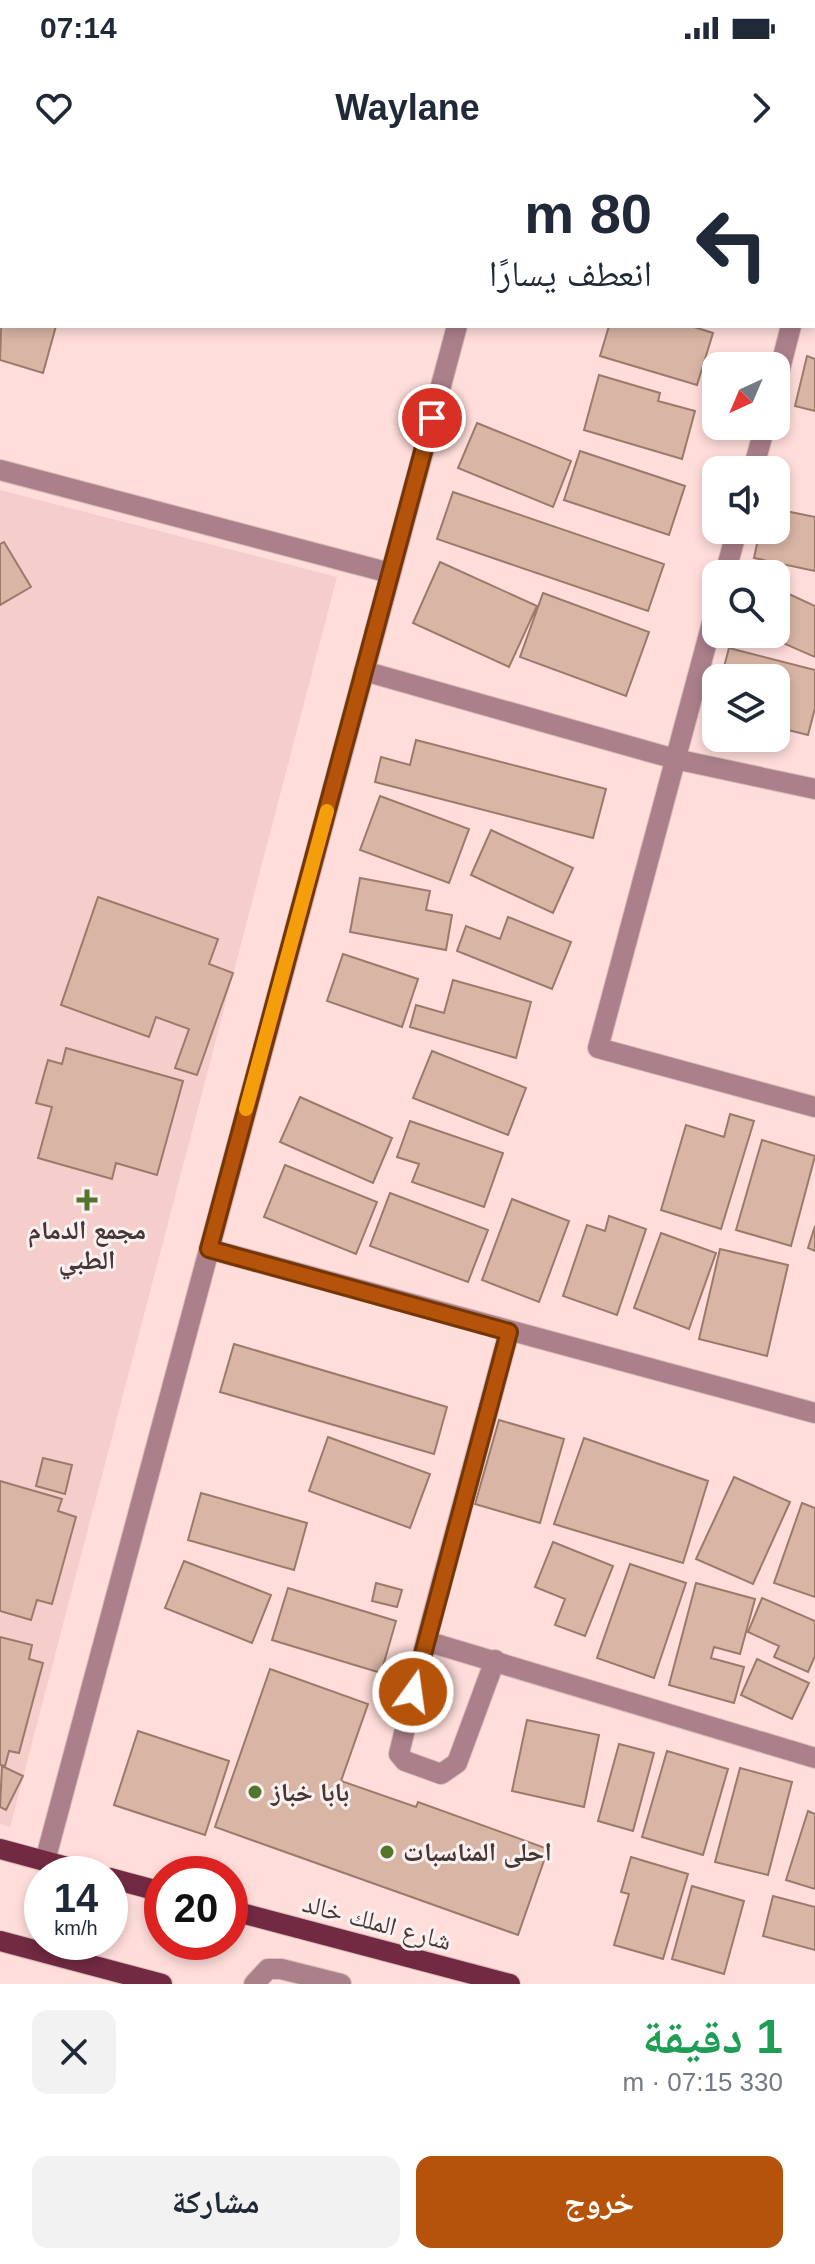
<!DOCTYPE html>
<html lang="ar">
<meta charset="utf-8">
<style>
:root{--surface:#fff;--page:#f2f2f3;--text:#1f2937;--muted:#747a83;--accent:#b45309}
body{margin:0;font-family:Arial,"Noto Naskh Arabic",sans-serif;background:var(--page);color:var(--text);direction:rtl;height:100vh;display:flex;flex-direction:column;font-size:30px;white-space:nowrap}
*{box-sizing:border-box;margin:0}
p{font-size:26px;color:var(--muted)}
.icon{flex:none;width:44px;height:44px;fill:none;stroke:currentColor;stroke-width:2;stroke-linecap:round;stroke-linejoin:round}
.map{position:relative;height:1824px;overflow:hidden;direction:ltr}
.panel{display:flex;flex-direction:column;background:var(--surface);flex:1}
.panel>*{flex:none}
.top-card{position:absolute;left:0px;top:0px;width:816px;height:168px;box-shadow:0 4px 12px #0003;direction:rtl;background:#fff;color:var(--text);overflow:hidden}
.needle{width:52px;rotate:224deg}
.tools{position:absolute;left:702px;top:192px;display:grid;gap:16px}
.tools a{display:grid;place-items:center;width:88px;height:88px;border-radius:16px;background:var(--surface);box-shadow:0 4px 12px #0003;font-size:40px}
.speed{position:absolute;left:24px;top:1696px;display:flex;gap:16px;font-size:40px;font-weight:700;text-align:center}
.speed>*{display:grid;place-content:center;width:104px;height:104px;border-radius:50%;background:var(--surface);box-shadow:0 4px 12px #0003;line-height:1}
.speed small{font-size:20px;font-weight:400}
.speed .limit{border:12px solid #d22;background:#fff;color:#111}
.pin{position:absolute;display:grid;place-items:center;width:68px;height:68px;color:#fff;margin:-34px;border:4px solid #fff;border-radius:50%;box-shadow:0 2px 8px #0007}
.me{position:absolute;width:88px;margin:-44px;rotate:14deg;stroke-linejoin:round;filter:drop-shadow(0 0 6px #0008)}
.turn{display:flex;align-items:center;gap:28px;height:168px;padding:0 32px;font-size:36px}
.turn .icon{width:104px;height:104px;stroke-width:2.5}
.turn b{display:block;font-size:56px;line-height:68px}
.round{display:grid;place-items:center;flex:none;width:84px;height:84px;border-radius:16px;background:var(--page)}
.head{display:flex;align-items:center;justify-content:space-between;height:136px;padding:0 32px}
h1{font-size:48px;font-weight:700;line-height:60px;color:#1e9e55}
.cta{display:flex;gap:16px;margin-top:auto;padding:16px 32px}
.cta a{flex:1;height:92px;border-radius:16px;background:var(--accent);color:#fff;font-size:32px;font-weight:700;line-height:92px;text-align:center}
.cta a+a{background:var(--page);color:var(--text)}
.status{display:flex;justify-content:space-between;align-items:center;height:56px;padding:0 40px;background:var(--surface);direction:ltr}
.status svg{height:22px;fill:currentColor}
header{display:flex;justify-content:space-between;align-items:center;height:104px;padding:0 32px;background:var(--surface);font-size:36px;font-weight:700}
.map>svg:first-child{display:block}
.built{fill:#f5cdca}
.building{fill:#d9b5a5;stroke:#9b7a6b;stroke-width:2}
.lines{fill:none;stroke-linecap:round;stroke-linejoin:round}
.minor-casing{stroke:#dabcb9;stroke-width:22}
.major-casing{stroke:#dabcb9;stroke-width:22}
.minor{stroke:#ab808b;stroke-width:20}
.major{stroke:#722a43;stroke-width:20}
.route-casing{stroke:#753606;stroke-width:20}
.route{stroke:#b45309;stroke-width:14}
.slow{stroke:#f59e0b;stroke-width:14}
.poi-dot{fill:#53752c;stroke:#f9f1f0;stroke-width:3}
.labels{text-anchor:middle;stroke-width:6;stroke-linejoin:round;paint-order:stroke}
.poi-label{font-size:26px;font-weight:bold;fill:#473635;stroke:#f9f1f0;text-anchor:start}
.street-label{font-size:26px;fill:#473635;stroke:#f9f1f0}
</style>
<div class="status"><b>07:14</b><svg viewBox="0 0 49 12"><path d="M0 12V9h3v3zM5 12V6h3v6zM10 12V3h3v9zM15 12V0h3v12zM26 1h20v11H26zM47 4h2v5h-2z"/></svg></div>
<header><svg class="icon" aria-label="forward" viewBox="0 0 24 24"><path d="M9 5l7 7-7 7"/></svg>Waylane<svg class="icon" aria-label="heart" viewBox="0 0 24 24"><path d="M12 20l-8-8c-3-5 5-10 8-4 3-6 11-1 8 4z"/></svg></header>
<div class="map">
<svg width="815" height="1824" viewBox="0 0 815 1824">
<rect width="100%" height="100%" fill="#ffddda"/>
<path class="built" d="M0,330l337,87 -327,1250 -10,-3z"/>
<path class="building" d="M0,0h49l-47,2v39z
M86,0h292l6,2h-298z
M0,60h2l-2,56z
M2,144v22h54l-13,47 -43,-13z
M609,166h82l22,7 -16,52 -97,-29z
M807,196l8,3v52l-20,-5z
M599,215l61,18 -2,8 37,10 -13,48 -98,-29z
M477,263l94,38 -18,46 -95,-39z
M580,291l105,35 -16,49 -105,-35z
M453,332l211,72 -16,47 -211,-72z
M776,349l39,8v54l-61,-13 6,-28h16z
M4,382l27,45 -31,18v-61z
M440,402l97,44 -28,61 -96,-44z
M776,428l39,18v51l-53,-23h14z
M543,433l106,39 -23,64 -106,-39z
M729,488l86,22v38l-7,27 -32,-8v-49h-55z
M416,580l190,49 -13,49 -218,-56 6,-25 29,8z
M380,636l89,33 -20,54 -89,-33z
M491,670l82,38 -20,45 -82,-38z
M360,718l70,13 -4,19 26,5 -6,35 -96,-18z
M98,737l120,42 -9,25 24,9 -36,102 -22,-7 14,-39 -33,-12 -7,20 -88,-32z
M508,757l63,25 -19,47 -95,-38 9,-25 34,13z
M343,794l75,25 -16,48 -75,-26z
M453,820l78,22 -15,56 -106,-31 6,-22 28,8z
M66,888l117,33 -26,94 -41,-12 -4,16 -74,-21 14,-51 -16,-4 12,-43 14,4z
M432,891l94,37 -18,47 -95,-37z
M300,937l92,41 -19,45 -93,-41z
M730,954l24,7 -33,108 -60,-19 25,-85 38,12z
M410,961l93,32 -19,54 -72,-25 7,-18 -22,-7z
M762,980l53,16 -24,90 -55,-16z
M285,1005l92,37 -21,52 -92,-37z
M390,1033l98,37 -20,52 -98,-36z
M512,1039l57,22 -30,81 -57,-22z
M609,1056l37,13 -29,86 -54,-19 24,-71 18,6z
M815,1066v25l-7,-3z
M661,1073l55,20 -27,76 -55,-21z
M720,1089l68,16 -21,91 -68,-17z
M234,1184l213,63 -13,47 -214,-62z
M499,1260l65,19 -24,84 -65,-19z
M328,1277l102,37 -20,54 -101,-37z
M584,1278l124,43 -25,82 -129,-39z
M43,1298l29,7 -7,29 -29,-8z
M734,1317l56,25 -37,82 -57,-25z
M0,1321l62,18 -4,12 18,6 -24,87 -15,-4 -6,20 -31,-9z
M201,1333l106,30 -13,47 -106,-30z
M802,1343l13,5v89l-41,-14z
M553,1382l60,24 -28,70 -30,-11 10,-26 -30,-12z
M184,1401l87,34 -19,48 -87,-35z
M630,1404l56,19 -32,95 -57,-20z
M376,1423l26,7 -5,17 -25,-6z
M696,1423l59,16 -15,55 -26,-7 -3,11 33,9 -10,36 -65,-18z
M288,1428l108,33 -15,52 -109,-33z
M762,1438l53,23v35l-7,16 -34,-15 5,-11 -31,-14z
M0,1477l32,8 -3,14 14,4 -24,90 -10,-2 -4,15 -5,-1z
M757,1499l52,24 -17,36 -51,-24z
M270,1509l98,35 -27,77 75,26 2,-5 130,47 -30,86 -303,-108z
M527,1560l72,15 -15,72 -72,-16z
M138,1571l91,30 -24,74 -91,-30z
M619,1584l35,9 -21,78 -35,-10z
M667,1591l61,18 -25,86 -61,-18z
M2,1606l21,10 -17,34 -6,-3z
M740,1608l52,14 -24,93 -53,-13z
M808,1651l7,3v75l-29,-9z
M631,1697l57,17 -25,85 -49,-14 15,-51 -8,-2z
M692,1726l52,15 -20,73 -52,-15z
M773,1736l42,11v43l-52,-14z"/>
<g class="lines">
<g class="minor-casing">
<path id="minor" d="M500,2l1,-2
M814,81l1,-3
M776,224l15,-58
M0,310l390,103
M753,310l12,-44
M725,414l12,-44
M716,448l-118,440 217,59
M364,511l311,88 140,30
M209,1089l606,164
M509,1172l-83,309 389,117
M426,1481l-27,113 6,7 36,13 16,-11 38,-103
M45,1701l412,-1535
M254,1824l14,-15h13l60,15"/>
</g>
<g class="major-casing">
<path id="major" d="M0,1689l93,25
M110,1718l52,14
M230,1750l280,74
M0,1781l162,43"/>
</g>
<use href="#minor" class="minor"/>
<use href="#major" class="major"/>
</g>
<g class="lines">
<g class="route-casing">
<path id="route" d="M413,1532l96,-360 -300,-83 223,-831"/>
</g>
<use href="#route" class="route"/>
<path class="slow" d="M246,949l81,-298"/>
</g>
<g class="poi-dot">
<path d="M83 1028h8v8h8v8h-8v8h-8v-8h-8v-8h8z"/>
<circle cx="255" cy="1632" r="8"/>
<circle cx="387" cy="1692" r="8"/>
</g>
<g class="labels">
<g class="poi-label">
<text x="87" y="1079" text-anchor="middle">مجمع الدمام<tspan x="87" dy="30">الطبي</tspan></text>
<text x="271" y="1641">بابا خباز</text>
<text x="403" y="1701">احلى المناسبات</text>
</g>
<g class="street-label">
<text transform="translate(377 1762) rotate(15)" y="9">شارع الملك خالد</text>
</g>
</g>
</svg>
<div class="tools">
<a><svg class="needle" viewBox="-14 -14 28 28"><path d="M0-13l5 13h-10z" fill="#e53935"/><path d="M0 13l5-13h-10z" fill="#747a83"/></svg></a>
<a><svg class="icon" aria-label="sound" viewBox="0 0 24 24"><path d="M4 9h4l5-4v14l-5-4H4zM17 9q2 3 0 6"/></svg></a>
<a><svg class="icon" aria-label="search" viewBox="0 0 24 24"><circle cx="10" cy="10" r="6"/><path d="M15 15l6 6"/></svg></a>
<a><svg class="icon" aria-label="layers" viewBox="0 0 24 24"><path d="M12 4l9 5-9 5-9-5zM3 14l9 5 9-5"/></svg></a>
</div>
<div class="speed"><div>14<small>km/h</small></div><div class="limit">20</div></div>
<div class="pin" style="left:432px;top:258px;background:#d93025"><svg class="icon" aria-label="arrive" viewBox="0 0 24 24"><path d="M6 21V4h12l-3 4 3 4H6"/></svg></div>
<svg class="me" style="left:413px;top:1532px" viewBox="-20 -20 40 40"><circle r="17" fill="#b45309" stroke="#fff" stroke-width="3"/><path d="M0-11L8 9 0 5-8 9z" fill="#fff"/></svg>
<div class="top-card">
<div class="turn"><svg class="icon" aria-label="left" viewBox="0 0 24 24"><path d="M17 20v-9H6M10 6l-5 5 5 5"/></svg><div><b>80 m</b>انعطف يسارًا</div></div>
</div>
</div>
<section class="panel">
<div class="head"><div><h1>1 دقيقة</h1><p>330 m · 07:15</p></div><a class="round"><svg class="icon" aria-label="close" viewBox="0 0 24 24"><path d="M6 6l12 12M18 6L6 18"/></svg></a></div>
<div class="cta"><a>خروج</a><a>مشاركة</a></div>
</section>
